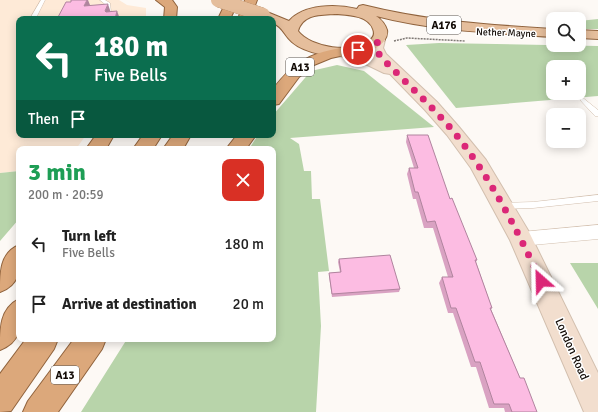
<!DOCTYPE html>
<meta charset="utf-8">
<style>
:root{--surface:#fff;--page:#f2f2f2;--text:#222;--muted:#767676}
body{margin:0;font-family:Signika,sans-serif;background:var(--page);color:var(--text);height:100vh;display:flex;flex-direction:column;font-size:15px;white-space:nowrap}
*{box-sizing:border-box;margin:0}
p{font-size:13px;color:var(--muted)}
.icon{flex:none;width:22px;height:22px;fill:none;stroke:currentColor;stroke-width:2;stroke-linecap:round;stroke-linejoin:round}
.map{position:relative;flex:1;overflow:hidden}
.details{position:absolute;left:16px;top:146px;width:260px;height:196px;display:flex;flex-direction:column;background:var(--surface);border-radius:8px;box-shadow:0 2px 10px #0003}
.details>*{flex:none}
.banner{position:absolute;left:16px;top:16px;width:260px;height:122px;border-radius:8px;box-shadow:0 2px 10px #0003;background:#0b6e4f;color:#fff;overflow:hidden}
.buttons{position:absolute;left:546px;top:12px;display:grid;gap:8px}
.buttons a{display:grid;place-items:center;width:40px;height:40px;border-radius:8px;background:var(--surface);box-shadow:0 2px 10px #0003;font-size:20px}
.pin{position:absolute;display:grid;place-items:center;width:34px;height:34px;color:#fff;margin:-17px;border:2px solid #fff;border-radius:50%;box-shadow:0 1px 4px #0007}
.me{position:absolute;width:44px;margin:-22px;rotate:335deg;stroke-linejoin:round;filter:drop-shadow(0 0 3px #0008)}
.turn{display:flex;align-items:center;gap:14px;height:84px;padding:0 12px;font-size:18px}
.turn .icon{width:52px;height:52px;stroke-width:2.5}
.turn b{display:block;font-size:28px;line-height:34px}
.then{display:flex;align-items:center;height:38px;padding:0 12px;background:#0003;gap:8px;font-size:15px}
.round{display:grid;place-items:center;flex:none;width:42px;height:42px;border-radius:8px;background:var(--page)}
.summary{display:flex;align-items:center;justify-content:space-between;height:68px;padding:0 12px}
h1{font-size:24px;font-weight:800;line-height:30px;color:#1e9e55}
ul{padding:0;list-style:none}
li{display:flex;align-items:center;gap:12px;height:60px;padding:0 12px}
li div{flex:1}
li b{display:block;font-size:15px}
li em{font-style:normal}
.map>svg:first-child{display:block}
.built{fill:#feead7}
.green{fill:#b8d4aa;fill-rule:evenodd}
.lines{fill:none;stroke-linecap:round;stroke-linejoin:round}
.service-casing{stroke:#d2bfae;stroke-width:1}
.minor-casing{stroke:#d2bfae;stroke-width:1}
.secondary-casing{stroke:#d2bfae;stroke-width:2}
.primary-casing{stroke:#90633d;stroke-width:2}
.trunk-casing{stroke:#90633d;stroke-width:2}
.path{stroke:#7f7975;stroke-width:1.5;stroke-dasharray:2 1;stroke-linecap:butt}
.service{fill:#fff;fill-rule:evenodd}
.minor{fill:#fff;fill-rule:evenodd}
.secondary{fill:#f2dece;fill-rule:evenodd}
.primary{fill:#e5be9c;fill-rule:evenodd}
.trunk{fill:#dca87b;fill-rule:evenodd}
.primary-bridge-casing{stroke:#90633d;stroke-width:14;stroke-linecap:butt}
.primary-bridge{stroke:#e5be9c;stroke-width:14}
.wall{fill:#d9a2c2}
.shaded-wall{fill:#b0849e}
.building{fill:#fcbce2;stroke:#b0849e}
.route{stroke:#db2777;stroke-width:7;stroke-dasharray:0 12.6}
.labels{text-anchor:middle;stroke-width:3;stroke-linejoin:round;paint-order:stroke}
.far-street-label{font-size:10px;fill:#120b06;stroke:#fff}
.shield{fill:#fff;stroke:#595451;stroke-width:1}
.shield-label{font-size:11px;font-weight:bold;fill:#120b06}
.street-label{font-size:12px;fill:#120b06;stroke:#fff}
</style>
<div class="map">
<svg width="598" height="412" viewBox="0 0 598 412">
<rect width="100%" height="100%" fill="#fdf9f5"/>
<path class="built" d="M0,0h119l8,5 19,3v11h-127v116h67l-10,14h-57v22l-19,2z"/>
<path class="green" d="M598,19v10h-19v-8z
M439,43l159,3v50l-142,12 -50,-63zM553,67h26v26h-26z
M337,65l27,6 70,56 -144,11 9,6 5,27h7l1,28h8l9,72 -11,1 3,54 -5,86h-235l46,-73h146v-190h-24l9,-14h15v-20l38,-44z
M19,171v48l-19,22v-68z
M570,263h28v46z"/>
<g class="lines">
<g class="service-casing">
<path id="service" d="M41,0h4l-9,18h-4l-1,-1z
M100,0h5l5,3 1,9h-4l-1,-7z
M583,98l15,12v6h-3l-14,-15v-2z
M598,195v6l-65,7 -30,1 -5,-3 5,-3 30,-1z"/>
</g>
<g class="minor-casing">
<path id="minor" d="M598,225v14l-77,7 -6,-2 -3,-5 3,-5 6,-2z"/>
</g>
<g class="secondary-casing">
<path id="secondary" d="M378,36l5,1 2,3 -2,8 3,6 51,48 22,25 27,33 43,72 69,141v39h-14l-74,-172 -39,-72 -24,-33 -22,-25 -35,-36 -6,-1 -27,-13 -22,-5 -2,-3 2,-3c11,-3 28,2 38,7l-4,-8 4,-11z"/>
</g>
<g class="primary-casing">
<path id="primary" d="M363,5c63,16 126,20 190,24v8c-59,-4 -119,-6 -177,-21 6,4 9,8 11,14 1,5 -1,8 -3,11 -12,16 -47,16 -64,13 -10,-2 -21,-6 -28,-12 -8,-7 -9,-15 -19,-19v-4h-10l-6,-4 2,-3h8l22,9c15,-17 47,-17 68,-12l2,-3zM335,14c13,1 33,1 38,15 2,5 1,8 -3,11 -17,14 -59,8 -72,-9 5,-17 22,-16 37,-17z
M579,30l19,1v8l-19,-1z"/>
</g>
<g class="trunk-casing">
<path id="trunk" d="M156,0h16l5,7 -1,12h-12l1,-12z
M227,0h12l-9,19h-12z
M245,0h12l-7,19h-12z
M340,48l5,1 2,3 -2,3 -14,3 -17,7 -15,12 -20,27 -6,1v-16c20,-26 35,-35 67,-41z
M96,135h18l-8,14h-20z
M143,135h19l-9,14h-20z
M173,135h18l-8,14h-20z
M237,135h19l-10,14h-20z
M19,245c0,20 4,39 -19,47 0,-20 0,-39 19,-47z
M19,299c0,23 6,41 -19,51 0,-23 0,-41 19,-51z
M26,339h32l-4,10 -43,62 -11,1v-38z
M74,339h32l-4,10 -44,63h-35l5,-11z"/>
</g>
<path class="path" d="M394,41l13,-3 58,3"/>
<use href="#service" class="service"/>
<use href="#minor" class="minor"/>
<use href="#secondary" class="secondary"/>
<use href="#primary" class="primary"/>
<use href="#trunk" class="trunk"/>
<g class="primary-bridge-casing">
<path id="primary-bridge" d="M218,0l45,15"/>
</g>
<use href="#primary-bridge" class="primary-bridge"/>
</g>
<path class="wall" d="M407,135l43,64 27,61 -1,2 16,46 -1,1 29,69 17,34h-32l-1,-4h-15l-13,-41h-5l-18,-54h-5l-9,-30 3,-6h6l-15,-49h-9l-8,-29h-3l-6,-25 2,-6h5l-8,-26z
M339,259l61,30 -1,3 -67,5 -3,-21v-3l11,-1 -2,-10z"/>
<path class="shaded-wall" d="M87,0h1l4,10 -8,-4z
M108,4l4,12 -7,-5z
M117,11l3,8h-5z"/>
<path class="building" d="M71,0h16l-3,6 24,-2 -3,7 1,1 11,-1 -2,8h-58l9,-17h5z
M407,135h21l22,64 2,-1 25,62h-2l17,48h-2l30,70h4l13,34h-25l-3,-8h-15l-14,-42h-5l-19,-54h-5l-9,-31h11l-18,-56 -8,1 -9,-30h-3l-6,-24h9z
M390,255l10,34 -68,5 -3,-21 12,-1 -2,-13z"/>
<g class="lines">
<path class="route" d="M358,50l9,-3 11,-7 -2,8 4,8c24,25 50,48 73,75 37,45 63,97 88,150"/>
</g>
<g class="labels">
<g class="far-street-label">
<text transform="translate(506 32) rotate(2)" y="4">Nether Mayne</text>
</g>
<g class="shield">
<rect x="427" y="16" width="34" height="18" rx="3"/>
<rect x="286" y="58" width="28" height="18" rx="3"/>
<rect x="51" y="366" width="28" height="18" rx="3"/>
</g>
<g class="shield-label">
<text x="444" y="29">A176</text>
<text x="300" y="71">A13</text>
<text x="65" y="379">A13</text>
</g>
<g class="street-label">
<text transform="translate(572 349) rotate(66)" y="4">London Road</text>
</g>
</g>
</svg>
<div class="buttons">
<a><svg class="icon" aria-label="search" viewBox="0 0 24 24"><circle cx="10" cy="10" r="6"/><path d="M15 15l6 6"/></svg></a>
<a>+</a>
<a>−</a>
</div>
<div class="pin" style="left:358px;top:50px;background:#d93025"><svg class="icon" aria-label="arrive" viewBox="0 0 24 24"><path d="M6 21V4h12l-3 4 3 4H6"/></svg></div>
<svg class="me" style="left:541px;top:281px" viewBox="-20 -20 40 40"><path d="M0-17L14 15 0 8-14 15z" fill="#db2777" stroke="#fff" stroke-width="4"/></svg>
<div class="banner">
<div class="turn"><svg class="icon" aria-label="left" viewBox="0 0 24 24"><path d="M17 20v-9H6M10 6l-5 5 5 5"/></svg><div><b>180 m</b>Five Bells</div></div>
<div class="then">Then<svg class="icon" aria-label="arrive" viewBox="0 0 24 24"><path d="M6 21V4h12l-3 4 3 4H6"/></svg></div>
</div>
<section class="details">
<div class="summary"><div><h1>3 min</h1><p>200 m · 20:59</p></div><a class="round" style="background:#d93025;color:#fff"><svg class="icon" aria-label="close" viewBox="0 0 24 24"><path d="M6 6l12 12M18 6L6 18"/></svg></a></div>
<ul>
<li><svg class="icon" aria-label="left" viewBox="0 0 24 24"><path d="M17 20v-9H6M10 6l-5 5 5 5"/></svg><div><b>Turn left</b><p>Five Bells</p></div><em>180 m</em></li>
<li><svg class="icon" aria-label="arrive" viewBox="0 0 24 24"><path d="M6 21V4h12l-3 4 3 4H6"/></svg><div><b>Arrive at destination</b></div><em>20 m</em></li>
</ul>
</section>
</div>
